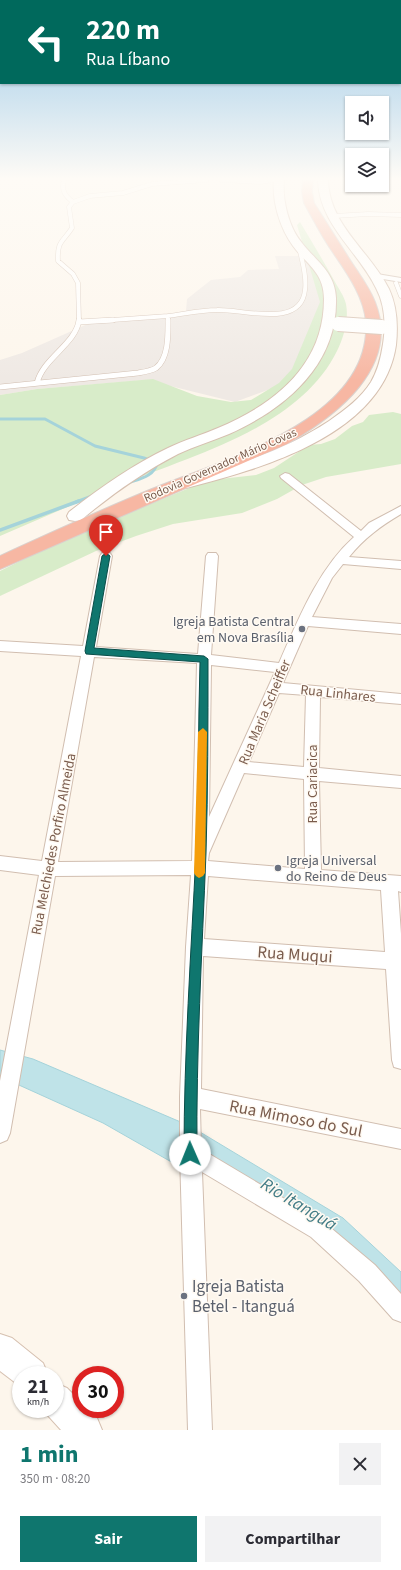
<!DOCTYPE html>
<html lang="pt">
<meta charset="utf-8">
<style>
:root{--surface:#fff;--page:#f2f2f3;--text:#2b2b33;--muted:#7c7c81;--accent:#0f766e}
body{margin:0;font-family:"Source Sans 3",sans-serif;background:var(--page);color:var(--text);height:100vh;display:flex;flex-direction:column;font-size:15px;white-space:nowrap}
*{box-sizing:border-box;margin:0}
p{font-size:13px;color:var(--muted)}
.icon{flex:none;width:22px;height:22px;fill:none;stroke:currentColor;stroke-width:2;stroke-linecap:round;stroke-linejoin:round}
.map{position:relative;height:1430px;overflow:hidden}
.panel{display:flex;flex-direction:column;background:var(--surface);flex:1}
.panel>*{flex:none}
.top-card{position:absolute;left:0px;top:0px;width:401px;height:84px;box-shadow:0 1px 3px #0004;background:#00695c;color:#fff;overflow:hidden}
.controls{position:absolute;left:345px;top:96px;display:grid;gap:8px}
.controls a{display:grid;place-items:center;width:44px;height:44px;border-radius:0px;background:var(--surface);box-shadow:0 1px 3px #0004;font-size:20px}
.speed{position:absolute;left:12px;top:1366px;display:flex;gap:8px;font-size:20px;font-weight:700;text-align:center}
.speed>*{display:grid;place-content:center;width:52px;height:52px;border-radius:50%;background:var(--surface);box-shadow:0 1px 3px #0004;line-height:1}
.speed small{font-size:10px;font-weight:400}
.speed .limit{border:6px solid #d22;background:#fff;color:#111}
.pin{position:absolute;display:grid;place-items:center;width:34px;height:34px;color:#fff;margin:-41px -17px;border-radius:50% 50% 50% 0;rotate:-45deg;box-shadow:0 0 4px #0007}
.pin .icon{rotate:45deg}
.me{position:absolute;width:44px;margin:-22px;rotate:359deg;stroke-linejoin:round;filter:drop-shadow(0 0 3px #0008)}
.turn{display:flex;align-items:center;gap:14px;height:84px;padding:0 20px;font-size:18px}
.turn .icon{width:52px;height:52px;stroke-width:2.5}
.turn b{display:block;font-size:28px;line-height:34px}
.round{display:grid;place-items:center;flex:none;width:42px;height:42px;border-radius:0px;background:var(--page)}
.summary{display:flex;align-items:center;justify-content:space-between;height:68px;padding:0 20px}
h1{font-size:24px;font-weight:700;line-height:30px;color:var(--accent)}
.cta{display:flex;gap:8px;margin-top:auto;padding:8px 20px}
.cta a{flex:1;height:46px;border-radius:0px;background:var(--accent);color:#fff;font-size:16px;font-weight:700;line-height:46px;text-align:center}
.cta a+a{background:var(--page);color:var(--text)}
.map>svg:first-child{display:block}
.industrial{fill:#efe9e4}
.green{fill:#d8ecc9}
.water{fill:#bfe3e8;stroke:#a5d3da}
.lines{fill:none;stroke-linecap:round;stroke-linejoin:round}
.stream-far1{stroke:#a5d3da;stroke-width:3}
.stream{stroke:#a5d3da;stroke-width:3.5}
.lane-far1-casing{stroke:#d1beb0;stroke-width:5}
.lane-casing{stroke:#d1beb0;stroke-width:6}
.street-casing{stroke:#d1beb0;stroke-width:2}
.secondary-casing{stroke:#d6c0b0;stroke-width:2}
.highway-casing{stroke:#dad1cd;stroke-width:2}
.lane-far1{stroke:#fff;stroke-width:4}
.lane{stroke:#fff;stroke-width:5}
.street{fill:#fff;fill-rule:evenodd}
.secondary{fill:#fff;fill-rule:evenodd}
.highway{fill:#f7b7a3;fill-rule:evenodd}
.secondary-bridge-casing{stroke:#d6c0b0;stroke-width:16;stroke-linecap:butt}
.secondary-bridge{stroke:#fff;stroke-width:14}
.route{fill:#0f766e;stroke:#0a4d48}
.slow{fill:#f59e0b}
.worship-dot{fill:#6b7280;stroke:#fffaf3;stroke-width:1.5}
.labels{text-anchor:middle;stroke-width:3;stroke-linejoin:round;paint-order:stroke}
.far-street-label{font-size:12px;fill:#7a5c4d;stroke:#fffaf3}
.worship-label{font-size:14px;fill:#5b616d;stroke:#fffaf3;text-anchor:end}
.street-label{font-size:14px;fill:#7a5c4d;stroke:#fffaf3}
.near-street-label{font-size:17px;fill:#7a5c4d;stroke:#fffaf3}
.near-worship-label{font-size:17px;fill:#5b616d;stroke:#fffaf3;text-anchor:start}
.near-water-label{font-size:18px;font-style:italic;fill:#437c86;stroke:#fffaf3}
</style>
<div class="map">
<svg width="401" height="1430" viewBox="0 0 401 1430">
<rect width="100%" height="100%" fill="#fdf6ec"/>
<path class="industrial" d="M275,256h29l20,33 1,36 -38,58 -52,19 -89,-22 -109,9 -37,6v-35l22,-7 70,-31 54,-3 40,-8 1,-12 24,-19 29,-3 8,-7 31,-1z"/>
<path class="green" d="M300,222c12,20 24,40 35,60 4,7 9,14 11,22 3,15 -2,33 -9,47 -38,77 -144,104 -217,134 -40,16 -80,34 -120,51v-141l37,-6 116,-10 44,17 34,6 20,-2 28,-17 13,-14 28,-67 -23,-77z
M393,412l8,2v50l-75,13 -24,8 -25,14 -35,14 -69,11 -37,12 -40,15 -96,45v-25l61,-30 138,-57 21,-5 36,-4 18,-7 35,-23 12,-1 14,-5 17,-13 11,-4 6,-7z"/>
<path class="water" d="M0,1050l33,9 157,67 153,92 58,54v38l-44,-54 -154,-92h-28l-72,-41 -93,-42 -10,-2z"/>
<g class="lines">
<path class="stream-far1" d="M0,419h45l50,27 49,12 13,5c-2,13 -18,16 -29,20
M76,502l16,-6"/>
<path class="stream" d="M0,530l79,-29"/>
<g class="lane-far1-casing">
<path id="lane-far1" d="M64,180c-3,10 1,16 9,22
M221,180l40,2 12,-2
M334,216l34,-2 33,1
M396,283l5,13
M79,321l-1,-38 -5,-9 -15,-13c-1,-20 4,-18 14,-33l-3,-21 4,-5 17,-6 33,-3 29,-9 55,-4
M98,321l70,-5
M168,321v-5c16,-2 33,-6 49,-6 26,-1 84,19 88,-20 2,-14 -3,-29 -6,-43"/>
</g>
<g class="lane-casing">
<path id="lane" d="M79,322l34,-2
M37,383c6,-25 39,-39 42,-63
M0,387l138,-14c6,-1 13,-2 18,-5 13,-10 12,-34 12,-48"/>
</g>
<g class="street-casing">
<path id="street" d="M371,273l30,5v4l-30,-5z
M285,473l4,1 72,57 8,-8 32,-17v8c-20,12 -37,24 -52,43l52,4v8l-58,-5 -11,14 -20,39 89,7v10l-93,-8 -25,57 118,11v10l-81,-7 -1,71 82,8v12l-82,-7 2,89 80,6v16l-3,-1 3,43v135l-7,-2 -2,-7 -6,-91 -183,-13 -2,133 200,40v20l-201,-40 1,40 124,74 50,42 26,29v28l-8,-3 -34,-38 -48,-44 -109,-65 10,258h-24l-8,-276v-57l6,-150 5,-72 -136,1 -45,257 -3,7 -7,3v-62l39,-206 -39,-5v-14l42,5 39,-205 -81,-5v-10l83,5 17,-90 2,-3h8l2,3 -16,91 102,7 8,-98 2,-3h8l2,3 -7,99 68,8c19,-43 39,-94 75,-126l-73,-59 -1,-2zM94,657l103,6 -5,198 -134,1zM211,665l64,7 -66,145zM279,693l27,2 -2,72 -55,-5zM244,773l60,6 1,90 -97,-8 1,-8zM208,876l173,14 4,62 -181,-13z"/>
</g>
<g class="secondary-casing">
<path id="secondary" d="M274,180h10c-2,20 5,48 18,63 14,18 33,29 34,55 2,67 -51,111 -107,136 -17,7 -34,12 -51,20 -35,18 -67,41 -97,66l-6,1 -6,-1 -2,-4 2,-4c31,-24 63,-47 99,-64 16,-8 34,-13 50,-20 57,-24 106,-63 106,-129 0,-27 -18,-35 -31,-53 -13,-18 -21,-44 -19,-66z
M318,180h10c1,45 42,71 61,109 8,17 9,37 7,56 -13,90 -135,124 -210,143l-5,-2 -3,-3 3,-3c54,-14 101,-28 148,-59 16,-11 32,-23 42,-39 7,-12 10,-25 12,-38 3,-19 2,-39 -7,-56 -18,-37 -57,-64 -58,-108z
M0,1334l12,4 31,25 5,12h-27v12l-21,-16z
M55,1383l12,5 14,14v7h7l9,9 5,12h-41l-19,-21h13z"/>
</g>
<g class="highway-casing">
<path id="highway" d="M303,180h10l-1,12 2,11c12,19 24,38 36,57 9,14 19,27 25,42 26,66 -40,114 -88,142l-287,125v-13c50,-23 101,-46 152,-67 70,-29 220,-69 214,-167 -2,-28 -23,-54 -38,-77 -9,-14 -16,-28 -24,-42l-2,-11z"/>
</g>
<use href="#lane-far1" class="lane-far1"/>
<use href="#lane" class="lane"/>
<use href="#street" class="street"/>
<use href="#secondary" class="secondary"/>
<use href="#highway" class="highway"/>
<g class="secondary-bridge-casing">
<path id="secondary-bridge" d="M338,324l44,3"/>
</g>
<use href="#secondary-bridge" class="secondary-bridge"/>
</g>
<linearGradient id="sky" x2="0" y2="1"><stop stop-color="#97c7e8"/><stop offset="0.47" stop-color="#fefbf6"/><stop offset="1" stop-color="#fefbf6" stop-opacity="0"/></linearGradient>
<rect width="401" height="380" fill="url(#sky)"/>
<path class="route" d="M106,553l4,3 -16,92 110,8 4,3c0,65 0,130 -2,194 -4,101 -10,200 -9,301l-2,4 -5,2 -4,-2 -2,-4c0,-101 7,-200 12,-301 3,-63 2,-127 4,-191l-114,-8 -1,-3 17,-95z"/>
<path class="slow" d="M203,728l4,4 -2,141 -2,3 -4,2 -3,-2 -2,-3 4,-141z"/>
<g class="worship-dot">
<circle cx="302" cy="629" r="4"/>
<circle cx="278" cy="868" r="4"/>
<circle cx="184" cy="1296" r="4"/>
</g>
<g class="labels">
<g class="far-street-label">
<text transform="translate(220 465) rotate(-24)" y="4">Rodovia Governador Mário Covas</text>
</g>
<g class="worship-label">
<text x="294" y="626">Igreja Batista Central<tspan x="294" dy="16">em Nova Brasília</tspan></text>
<text x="286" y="865" text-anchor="start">Igreja Universal<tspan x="286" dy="16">do Reino de Deus</tspan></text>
</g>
<g class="street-label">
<text transform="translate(338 693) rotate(6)" y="5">Rua Linhares</text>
<text transform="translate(264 712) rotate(-67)" y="5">Rua Maria Scheiffer</text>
<text transform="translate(312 784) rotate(-90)" y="5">Rua Cariacica</text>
<text transform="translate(53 844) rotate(-79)" y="5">Rua Melchiedes Porfiro Almeida</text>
</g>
<g class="near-street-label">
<text transform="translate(295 954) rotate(4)" y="6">Rua Muqui</text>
<text transform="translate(296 1118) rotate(11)" y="6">Rua Mimoso do Sul</text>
</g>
<g class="near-worship-label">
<text x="192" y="1292">Igreja Batista<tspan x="192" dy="20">Betel - Itanguá</tspan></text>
</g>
<g class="near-water-label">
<text transform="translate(299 1204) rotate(31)" y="6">Rio Itanguá</text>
</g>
</g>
</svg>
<div class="controls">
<a><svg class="icon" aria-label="sound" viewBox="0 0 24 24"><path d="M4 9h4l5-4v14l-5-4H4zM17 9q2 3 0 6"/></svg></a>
<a><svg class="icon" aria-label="layers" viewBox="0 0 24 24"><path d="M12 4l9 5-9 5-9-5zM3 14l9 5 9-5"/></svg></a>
</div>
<div class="speed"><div>21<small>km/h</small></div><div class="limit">30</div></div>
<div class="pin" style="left:106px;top:556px;background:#d93025"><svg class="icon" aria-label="arrive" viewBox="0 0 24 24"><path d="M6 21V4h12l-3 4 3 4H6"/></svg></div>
<svg class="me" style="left:190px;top:1154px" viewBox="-20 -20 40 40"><circle r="19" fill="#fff"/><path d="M0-13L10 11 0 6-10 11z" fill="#0f766e"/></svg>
<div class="top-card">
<div class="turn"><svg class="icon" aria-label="left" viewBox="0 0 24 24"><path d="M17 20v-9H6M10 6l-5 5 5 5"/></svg><div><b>220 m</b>Rua Líbano</div></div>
</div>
</div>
<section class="panel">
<div class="summary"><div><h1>1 min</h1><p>350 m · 08:20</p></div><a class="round"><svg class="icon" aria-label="close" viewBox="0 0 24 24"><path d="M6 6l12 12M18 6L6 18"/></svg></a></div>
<div class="cta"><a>Sair</a><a>Compartilhar</a></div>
</section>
